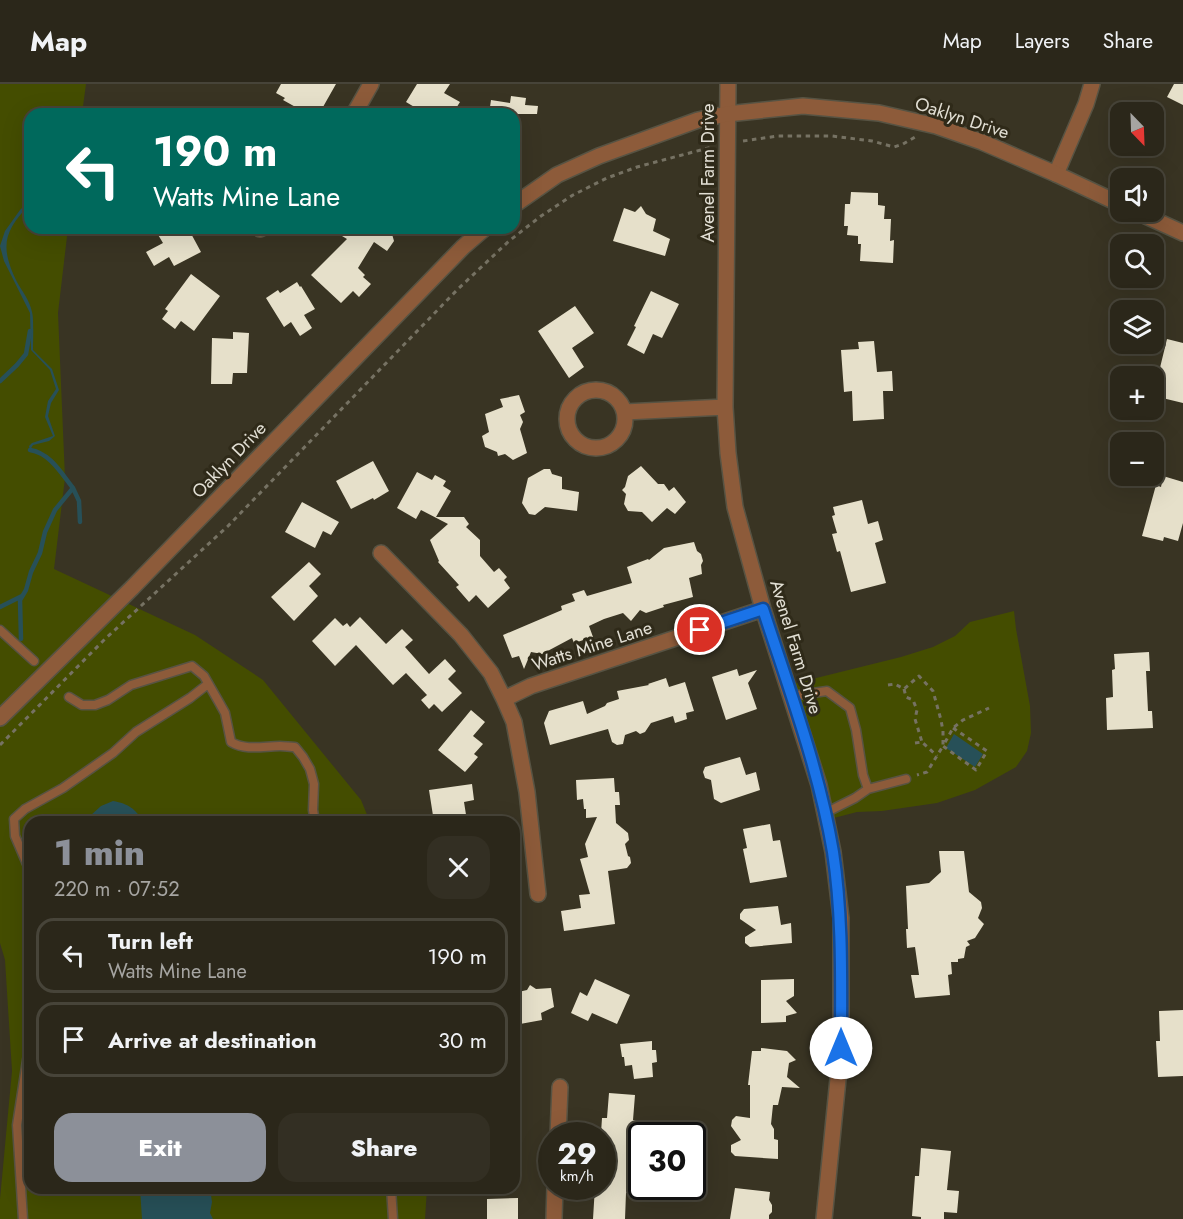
<!DOCTYPE html>
<meta charset="utf-8">
<style>
:root{--surface:#2b271a;--page:#332f23;--text:#f1f3f6;--muted:#a6a5a2;--line:#474439;--accent:#8c9099}
body{margin:0;font-family:Jost,sans-serif;background:var(--page);color:var(--text);height:100vh;display:flex;flex-direction:column;font-size:22px;white-space:nowrap}
*{box-sizing:border-box;margin:0}
p{font-size:20px;color:var(--muted)}
.icon{flex:none;width:33px;height:33px;fill:none;stroke:currentColor;stroke-width:2;stroke-linecap:round;stroke-linejoin:round}
.map{position:relative;flex:1;overflow:hidden}
.side{position:absolute;left:24px;top:732px;width:496px;height:378px;display:flex;flex-direction:column;background:var(--surface);border-radius:18px;box-shadow:0 6px 24px #0002,0 0 0 2px var(--line)}
.side>*{flex:none}
.hud{position:absolute;left:24px;top:24px;width:496px;height:126px;border-radius:18px;box-shadow:0 6px 24px #0002,0 0 0 2px var(--line);background:#00695c;color:#fff;overflow:hidden}
.needle{width:39px;rotate:157deg}
.fabs{position:absolute;left:1110px;top:18px;display:grid;gap:12px}
.fabs a{display:grid;place-items:center;width:54px;height:54px;border-radius:12px;background:var(--surface);box-shadow:0 6px 24px #0002,0 0 0 2px var(--line);font-size:30px}
.speed{position:absolute;left:538px;top:1038px;display:flex;gap:12px;font-size:30px;font-weight:700;text-align:center}
.speed>*{display:grid;place-content:center;width:78px;height:78px;border-radius:50%;background:var(--surface);box-shadow:0 6px 24px #0002,0 0 0 2px var(--line);line-height:1}
.speed small{font-size:15px;font-weight:400}
.speed .limit{border:3px solid #111;border-radius:9px;background:#fff;color:#111}
.pin{position:absolute;display:grid;place-items:center;width:51px;height:51px;color:#fff;margin:-26px;border:3px solid #fff;border-radius:50%;box-shadow:0 2px 6px #0007}
.me{position:absolute;width:66px;margin:-33px;rotate:0deg;stroke-linejoin:round;filter:drop-shadow(0 0 4px #0008)}
.turn{display:flex;align-items:center;gap:21px;height:126px;padding:0 30px;font-size:27px}
.turn .icon{width:78px;height:78px;stroke-width:2.5}
.turn b{display:block;font-size:42px;line-height:51px}
.round{display:grid;place-items:center;flex:none;width:63px;height:63px;border-radius:18px;background:var(--page)}
.headline{display:flex;align-items:center;justify-content:space-between;height:102px;padding:0 30px}
h1{font-size:36px;font-weight:800;line-height:45px;color:var(--accent)}
.button{display:flex;gap:12px;margin-top:auto;padding:12px 30px}
.button a{flex:1;height:69px;border-radius:18px;background:var(--accent);color:#fff;font-size:24px;font-weight:800;line-height:69px;text-align:center}
.button a+a{background:var(--page);color:var(--text)}
ul{padding:0;list-style:none}
li{display:flex;align-items:center;gap:18px;height:75px;margin:0 12px 9px;padding:0 18px;border:3px solid var(--line);border-radius:18px}
li div{flex:1}
li b{display:block;font-size:22px}
li em{font-style:normal}
header{display:flex;align-items:center;gap:36px;box-sizing:border-box;height:84px;padding:0 30px;background:var(--surface);border-bottom:2px solid var(--line)}
header strong{font-size:28px}
nav{display:flex;gap:33px;margin-inline-start:auto;font-size:21px}
.map>svg:first-child{display:block}
.green{fill:#444d00}
.water{fill:#275058}
.lines{fill:none;stroke-linecap:round;stroke-linejoin:round}
.stream{stroke:#275058;stroke-width:4.5}
.building{fill:#e6e0ca}
.service-casing{stroke:#575343;stroke-width:11}
.minor-casing{stroke:#575343;stroke-width:18}
.tertiary-casing{stroke:#575343;stroke-width:18}
.path{stroke:#767263;stroke-width:3;stroke-dasharray:4.5 4.5;stroke-linecap:butt}
.service{stroke:#8d5b3a;stroke-width:8}
.minor{stroke:#8d5b3a;stroke-width:15}
.tertiary{stroke:#8d5b3a;stroke-width:15}
.route-casing{stroke:#114b97;stroke-width:15}
.route{stroke:#1a73e8;stroke-width:10}
.labels{text-anchor:middle;stroke-width:6;stroke-linejoin:round;paint-order:stroke}
.street-label{font-size:18px;fill:#e2dfd4;stroke:#2f2a19}
</style>
<header>
<strong>Map</strong>
<nav><a>Map</a><a>Layers</a><a>Share</a></nav>
</header>
<div class="map">
<svg width="1183" height="1135" viewBox="0 0 1183 1135">
<rect width="100%" height="100%" fill="#393423"/>
<path class="green" d="M0,0h86l-4,30h-52v114h38l-10,85 7,165 -11,91 141,66 68,45 98,120 9,22h-340v366h397l-2,31h-425v-20l12,-128 -7,-111 -5,-17z
M1014,527l2,18 14,77 1,27 -4,18 -11,16 -41,23 -38,13 -55,8 -25,1 -27,7 -38,-135 109,-27 32,-10 22,-11 15,-14z"/>
<path class="water" d="M30,116v4c-27,28 -30,43 -13,78 5,9 13,19 15,30 2,7 1,28 1,38l19,19 7,21 -8,13 -3,13 7,20 -6,5 -16,4 -3,5 -1,-4 3,-3 21,-7 -8,-19 3,-16 8,-12 -6,-19 -19,-20 -1,-37 -26,-52 -4,-15 5,-15 15,-21z
M954,650l29,20 -8,13 -29,-19z
M113,717c16,3 21,7 31,21h-66l12,-6 11,-10z
M140,1104h70l2,14 -2,11 3,6h-71z"/>
<g class="lines">
<path class="stream" d="M0,297l17,-16 9,-11 4,-23
M73,404l6,13 1,21
M0,523l22,-11
M21,555l-1,-39 6,-10 5,-18 9,-19 5,-21 10,-22 18,-22c-12,-15 -23,-35 -43,-38"/>
</g>
<path class="building" d="M281,0h55l-17,30h-11l-25,-14 2,-2 -9,-5z
M417,0h33l-6,9 16,9 -7,11 -3,1h-3l-10,-6 -4,6h-7l-20,-12z
M1174,0h9v21l-16,-8z
M511,12l15,2 -1,7 13,1 -1,8h-48l2,-14 19,3z
M851,108l27,1v12l7,1 -1,13h7l-1,22 4,-1 -1,23 -33,-2 1,-17h-3v-8l-11,-1 1,-9h-4l1,-22h5z
M641,122l5,8 10,5 -3,12 17,8 -5,17 -52,-15 11,-33 11,4z
M167,144h21l13,24 -27,14 -5,-9 -15,9 -8,-14 17,-9 -6,-10z
M347,144h36l9,6 2,7 -7,10 -13,-9 -16,26 7,7 -2,2 8,7 -12,13 -6,-6 -12,12 -30,-28 36,-36 -5,-3z
M191,190l29,22 -26,35 -13,-10 -6,8 -13,-10 6,-8 -3,-2z
M297,198l3,5 1,-1 14,23 -11,6 8,13 -12,8 -9,-14 -7,5 -18,-29 12,-8 2,3z
M651,207l28,13 -17,34 -9,-4 -9,20 -17,-9 9,-18 -2,-1z
M575,222l19,27 -22,15 12,19 -15,11 -31,-47z
M233,248l16,1 -2,40h-14l-1,11h-21l1,-46 21,1z
M1167,255l16,4v60l-29,-7v-12h2z
M874,257l3,31 15,-1 1,20h-10l1,28 -31,2 -1,-30 -8,1 -3,-42 18,-1 -1,-7z
M519,311l6,17 -5,3 3,7 -3,7 7,24 -14,7 -8,-6 -7,2 -1,-4 -12,-5 -3,-11 7,-4 -4,-18 18,-7 -3,-8z
M373,377l16,30 -15,9 -1,-2 -22,11 -15,-28z
M641,382l17,18h6l5,7 5,-4 12,15 -11,12 -8,-6 -15,14 -10,-10 -14,-1 -4,-7 2,-10 -4,-4 3,-3 3,-11z
M544,385h6l2,5 10,3v12l17,3 -2,19 -32,-4 -10,8 -6,-1 -7,-11 6,-25z
M417,388l15,8 3,-5 11,6 -3,5 8,5 -15,26h28l5,7 -3,3 14,13v16l14,16 5,-4 8,9 -3,3 6,8 -22,20 -12,-13 -7,7 -13,-15 3,-2 -21,-23 1,-1 -9,-21 18,-16 -27,-14 -5,9 -19,-11z
M1163,392l20,6v41l-5,18 -14,-4 -1,4 -21,-5 14,-51 5,2z
M862,416l6,24 10,-3 5,19 -8,3 11,40 -35,9 -11,-41 -3,1 -5,-18 5,-1 -5,-17 3,-1 -2,-8z
M302,418l37,20 -8,13 -8,-4 -8,17 -30,-16z
M694,458l3,9 4,3 2,7 -2,4 1,9 -13,4 4,19 -30,8 1,2 -18,6 -6,-3 -9,11 -8,-8 -19,6 -15,7 4,11 -19,6 -2,-5 -30,16 -11,-2 -7,17 -5,-13 -7,2 -9,-23 59,-25 -1,-4 14,-5 -3,-7 12,-4 3,6 45,-13 -5,-16 21,-8 1,1 15,-12z
M309,478l12,12 -12,12 9,10 -24,25 -23,-24z
M360,533l26,27 16,-15 11,11 -8,7 24,27 16,-15 11,12 -8,8 14,14 -20,19 -8,-8 -5,5 -8,-9 6,-5 -21,-22 -13,12 -37,-40 -21,21 -23,-25 23,-23 8,8 4,-3 3,4z
M1149,568l1,19h-4l2,40h4l1,17 -46,2 -1,-32 7,-1 -1,-27 3,-1 -1,-15z
M737,585l2,7 18,-6 -9,13 9,26 -31,11 -14,-43z
M666,594l3,9 16,-5 9,29 -8,2 1,6 -12,4 -2,-7 -22,7 -6,9 -5,2 -4,-3 -11,4 -2,9 -6,1 -5,-3 -4,-13 -58,16 -6,-22 5,-12 34,-10 4,13 18,-8 2,-3 12,-4 -2,-8 32,-6 -1,-1z
M471,626l14,12 -12,14 10,8 -9,10 4,3 -13,15 -27,-22z
M740,673l6,18 10,-3 4,18 -39,13 -7,-4 -3,-19 -6,-2 -2,-6 2,-5z
M614,694l1,14h4l1,13h-5l1,18 12,10 1,7 -4,4 3,12 2,1 1,6 -4,5 -19,3 7,53 -51,7 -3,-20 20,-3 -2,-13 11,-1 -10,-35 8,-2 -3,-13 12,-27 -11,1v-9h-2l-1,-10 -6,1 -1,-20z
M472,700l2,16 -10,2 3,19 -33,1 -5,-32z
M770,740l3,17 7,-1 7,37 -37,6 -7,-34 4,-1 -4,-19z
M939,767h25l5,41 12,10 1,6 -4,10 6,6 -9,14 -8,3 3,4 -4,2 -2,11 -6,1v3h-7l1,12 -4,1 2,20 -35,3 -4,-23h8l-4,-28 -8,1 -1,-19h2l-2,-43 23,-3 12,-11z
M778,822l3,19 10,-2 1,20 -42,4 -5,-4v-6l11,-7 -16,-11v-5l4,-5z
M595,895l35,16 -13,29 -25,-11 -4,8 -17,-8 9,-21 7,4z
M794,895v17l-8,5 11,12 -11,3v6l-25,1v-43z
M530,901l6,4 15,-1 3,19 -13,6 1,7 -22,4v-2h-6v-29l13,-3z
M1183,926v66l-25,1 -2,-36h4l-1,-30z
M652,957v9h4l1,12 -5,1 1,14 -19,2 -2,-14 -7,1 -1,-9h-2l-2,-13z
M761,964l26,3 9,9 -7,3 -2,14 13,11 -18,-1 -4,18h-5l-2,19 3,5v10l4,1v19l-43,-3 -4,-4v-7l10,-5 -10,-14 1,-6 4,-4 14,2v-33h-2l4,-34h9z
M609,1009l26,2 -2,25 4,1 -1,15 -8,-1 -2,43h3v15h-3l-1,26h-32l2,-33h8v-53h-2l1,-15h5z
M921,1064l30,3 -4,39 12,1 -2,22 -13,-1v7h-23v-2l-9,-1 3,-40h4z
M735,1104l35,4 -1,8 3,5v7l-3,3v4h-39z
M518,1114v21h-31v-20z"/>
<g class="lines">
<g class="service-casing">
<path id="service" d="M0,546l34,31
M791,612l36,-5 23,17 6,22 7,45 5,14 38,-10
M69,613l13,8h13l13,-5 23,-15 61,-19 12,10 16,28 5,9 6,29c15,9 33,4 49,4 5,0 10,1 15,1l8,10 7,12 4,15 -1,26 2,12
M825,729l30,-15 13,-9
M30,787l-15,-35 -1,-17 11,-10 38,-21 50,-35 23,-21 54,-34 18,-14
M391,1104l2,31
M23,1135l-6,-94 13,-84"/>
</g>
<g class="minor-casing">
<path id="minor" d="M728,0l-3,323 3,46 7,54 28,102 56,176 14,67 8,66v131l-17,170
M354,30l17,-30
M1056,90l30,-70 6,-20
M260,145l2,-1
M567 335a29 29 0 1 1 58 0a29 29 0 1 1-58 0Z
M625,328l100,-5
M381,469l80,82 30,38 13,26 10,23 13,70 11,102
M504,615l27,-13 232,-77
M558,1052l2,-49
M554,1135l1,-33"/>
</g>
<g class="tertiary-casing">
<path id="tertiary" d="M514,121l43,-30 42,-19 99,-36 29,-6 76,-8 76,7 57,13 46,16 74,32 64,30
M1137,128l46,21
M0,634l132,-130 331,-341 22,-19"/>
</g>
<path class="path" d="M743,57l35,-5h54l40,5 22,6 9,-3 12,-7
M888,601l7,-1 9,5 15,-13 14,15 8,29 2,11v15l-16,26 -10,3
M904,605l2,8 7,3 4,10 -2,9 7,23
M953,644l34,23 -11,19 -33,-24 10,-18 10,-8 26,-12
M915,659l7,-1 15,14
M0,661l105,-106 123,-113 230,-237 51,-48 32,-25 32,-21 34,-17 30,-11 75,-20"/>
<use href="#service" class="service"/>
<use href="#minor" class="minor"/>
<use href="#tertiary" class="tertiary"/>
</g>
<g class="lines">
<g class="route-casing">
<path id="route" d="M700,546l63,-21c26,80 56,160 70,243 10,65 8,131 8,196"/>
</g>
<use href="#route" class="route"/>
</g>
<g class="labels">
<g class="street-label">
<text transform="translate(962 34) rotate(18)" y="6">Oaklyn Drive</text>
<text transform="translate(708 89) rotate(-90)" y="6">Avenel Farm Drive</text>
<text transform="translate(229 376) rotate(-46)" y="6">Oaklyn Drive</text>
<text transform="translate(592 562) rotate(-18)" y="6">Watts Mine Lane</text>
<text transform="translate(796 563) rotate(73)" y="6">Avenel Farm Drive</text>
</g>
</g>
</svg>
<div class="fabs">
<a><svg class="needle" viewBox="-14 -14 28 28"><path d="M0-13l5 13h-10z" fill="#e53935"/><path d="M0 13l5-13h-10z" fill="#a6a5a2"/></svg></a>
<a><svg class="icon" aria-label="sound" viewBox="0 0 24 24"><path d="M4 9h4l5-4v14l-5-4H4zM17 9q2 3 0 6"/></svg></a>
<a><svg class="icon" aria-label="search" viewBox="0 0 24 24"><circle cx="10" cy="10" r="6"/><path d="M15 15l6 6"/></svg></a>
<a><svg class="icon" aria-label="layers" viewBox="0 0 24 24"><path d="M12 4l9 5-9 5-9-5zM3 14l9 5 9-5"/></svg></a>
<a>+</a>
<a>−</a>
</div>
<div class="speed"><div>29<small>km/h</small></div><div class="limit">30</div></div>
<div class="pin" style="left:700px;top:546px;background:#d93025"><svg class="icon" aria-label="arrive" viewBox="0 0 24 24"><path d="M6 21V4h12l-3 4 3 4H6"/></svg></div>
<svg class="me" style="left:841px;top:964px" viewBox="-20 -20 40 40"><circle r="19" fill="#fff"/><path d="M0-13L10 11 0 6-10 11z" fill="#1a73e8"/></svg>
<div class="hud">
<div class="turn"><svg class="icon" aria-label="left" viewBox="0 0 24 24"><path d="M17 20v-9H6M10 6l-5 5 5 5"/></svg><div><b>190 m</b>Watts Mine Lane</div></div>
</div>
<section class="side">
<div class="headline"><div><h1>1 min</h1><p>220 m · 07:52</p></div><a class="round"><svg class="icon" aria-label="close" viewBox="0 0 24 24"><path d="M6 6l12 12M18 6L6 18"/></svg></a></div>
<ul>
<li><svg class="icon" aria-label="left" viewBox="0 0 24 24"><path d="M17 20v-9H6M10 6l-5 5 5 5"/></svg><div><b>Turn left</b><p>Watts Mine Lane</p></div><em>190 m</em></li>
<li><svg class="icon" aria-label="arrive" viewBox="0 0 24 24"><path d="M6 21V4h12l-3 4 3 4H6"/></svg><div><b>Arrive at destination</b></div><em>30 m</em></li>
</ul>
<div class="button"><a>Exit</a><a>Share</a></div>
</section>
</div>
